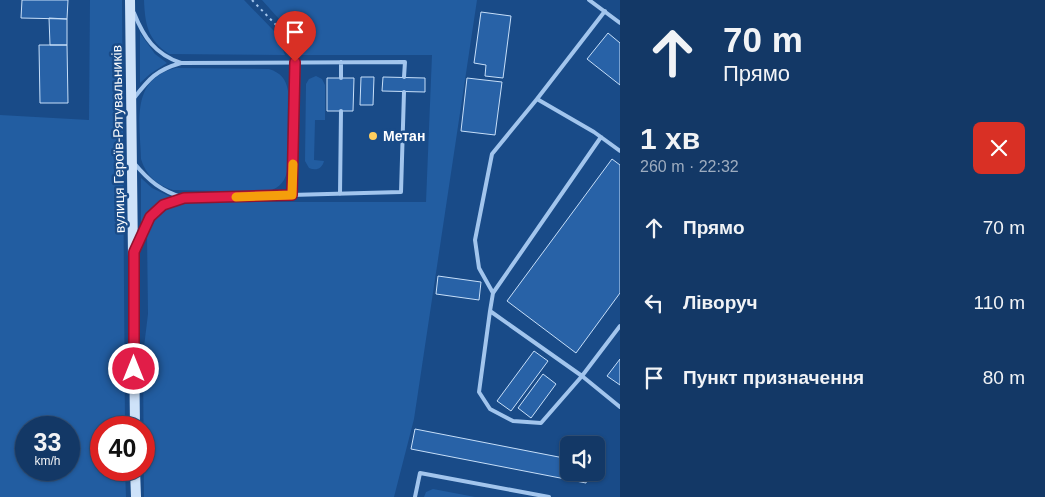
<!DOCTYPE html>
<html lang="uk">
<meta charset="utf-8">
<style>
:root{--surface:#133866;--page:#20436f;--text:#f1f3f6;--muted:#9dacbf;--line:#32527a}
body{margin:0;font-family:Arial,sans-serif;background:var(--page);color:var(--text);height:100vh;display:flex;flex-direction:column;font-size:19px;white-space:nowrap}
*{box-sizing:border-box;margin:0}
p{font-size:16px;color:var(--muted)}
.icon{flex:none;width:28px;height:28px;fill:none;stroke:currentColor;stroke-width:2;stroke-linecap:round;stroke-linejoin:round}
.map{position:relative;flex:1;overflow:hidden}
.side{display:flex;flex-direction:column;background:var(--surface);width:425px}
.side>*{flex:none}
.hud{background:#133866;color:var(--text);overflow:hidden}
.buttons{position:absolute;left:560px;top:436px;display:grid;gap:10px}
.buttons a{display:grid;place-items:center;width:45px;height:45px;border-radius:8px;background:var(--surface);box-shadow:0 1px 4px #0004,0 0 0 1px var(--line);font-size:25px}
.speed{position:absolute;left:15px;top:416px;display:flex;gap:10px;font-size:25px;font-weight:700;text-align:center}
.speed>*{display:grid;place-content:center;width:65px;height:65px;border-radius:50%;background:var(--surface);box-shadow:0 1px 4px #0004,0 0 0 1px var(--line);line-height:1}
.speed small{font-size:12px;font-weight:400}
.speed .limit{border:8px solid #d22;background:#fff;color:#111}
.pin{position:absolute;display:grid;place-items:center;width:42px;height:42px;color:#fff;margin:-51px -21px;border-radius:50% 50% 50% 0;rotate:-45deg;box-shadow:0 0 5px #0007}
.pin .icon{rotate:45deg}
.me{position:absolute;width:55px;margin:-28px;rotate:0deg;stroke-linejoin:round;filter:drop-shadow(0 0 4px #0008)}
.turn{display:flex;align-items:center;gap:18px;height:105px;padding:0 20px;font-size:22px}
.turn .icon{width:65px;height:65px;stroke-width:2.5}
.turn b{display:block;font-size:35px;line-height:42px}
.round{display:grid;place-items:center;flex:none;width:52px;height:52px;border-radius:8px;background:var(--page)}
.summary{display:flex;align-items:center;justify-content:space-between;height:85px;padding:0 20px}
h1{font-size:30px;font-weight:600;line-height:38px}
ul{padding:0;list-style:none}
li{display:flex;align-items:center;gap:15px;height:75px;padding:0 20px}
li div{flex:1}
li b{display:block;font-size:19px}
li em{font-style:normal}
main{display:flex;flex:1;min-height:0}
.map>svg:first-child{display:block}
.green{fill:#225da1;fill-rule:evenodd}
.building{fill:#2862a7;stroke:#c7dff9}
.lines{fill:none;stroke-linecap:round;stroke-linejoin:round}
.path{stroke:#a2c5ed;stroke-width:2;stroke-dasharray:2.5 4;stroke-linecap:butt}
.lane{stroke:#a2c5ed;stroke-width:4}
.secondary{stroke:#cee2f9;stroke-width:10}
.route-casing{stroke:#92132f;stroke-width:12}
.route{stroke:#e11d48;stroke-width:9}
.slow{stroke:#f59e0b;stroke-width:9}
.poi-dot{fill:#ffce5e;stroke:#194b88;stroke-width:2}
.labels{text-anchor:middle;stroke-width:5;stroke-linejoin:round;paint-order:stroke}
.poi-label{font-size:14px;font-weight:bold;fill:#fff;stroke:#194b88;text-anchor:start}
.street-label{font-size:14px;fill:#fff;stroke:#194b88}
</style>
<main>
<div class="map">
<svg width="620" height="497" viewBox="0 0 620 497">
<rect width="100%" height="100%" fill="#194b88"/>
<path class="green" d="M90,0h32l3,427 -24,1v42h24l1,27h-126v-382l89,5zM26,428h43v42h-43z
M144,0h100l31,32 10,23 -116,-1c-21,-14 -24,-29 -25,-54z
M262,0h215l-63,419 -20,78h-250l-1,-142 5,-41 -1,-80 11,-19 19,-11 9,-2h240l6,-147h-135l-18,-36z
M140,33l15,21 12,9 -17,11 -10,9z
M176,68l93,1c12,4 17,10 19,22l-1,81c-3,12 -10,18 -24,20l-90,-2c-16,-5 -27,-14 -32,-31 -1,-36 -11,-80 35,-91z
M316,76l6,3 3,6v35h-10l-1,40 10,1c-2,8 -8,10 -15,7l-4,-7 1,-77 3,-5z
M141,178l11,10 19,9 -14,9 -16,20z
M433,489l42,8h-51l2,-5z"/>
<path class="building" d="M22,0h46l-1,19 -46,-1z
M481,12l30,4 -8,62 -18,-2 1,-11 -12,-2z
M49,18l18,1v26h-17z
M608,33l12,10v42l-33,-26z
M39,45h28l1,58h-28z
M361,77h13l-1,28h-13z
M383,77l42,1v14l-43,-1z
M327,78h27l-1,33h-26z
M467,78l35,4 -7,53 -34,-4z
M612,159l8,6v128l-44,60 -69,-52z
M438,276l43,6 -2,18 -43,-6z
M534,351l14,10 -37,50 -14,-10z
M620,359v26l-13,-9z
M543,374l13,10 -25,34 -13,-10z
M415,429l154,30v13h20l-3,11 -175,-34z"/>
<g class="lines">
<path class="path" d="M252,0l25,26 14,28"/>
<path class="lane" d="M589,0l31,23
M605,11l-68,88 57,33 26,19
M134,13c10,25 21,41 47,50l224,-1 -1,15
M341,78v-16
M134,98c15,-19 22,-28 47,-35
M134,163c15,18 27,28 50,35l217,-6 3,-100
M340,194l1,-83
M292,195l3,-133
M137,245c11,-24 17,-39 45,-46
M493,293l-14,-25 -4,-28 17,-86 45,-55
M490,311l3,-18 108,-156
M620,326l-38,50 -41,47 -28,-2 -23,-12 -11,-17 11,-81 92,65 38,31
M415,497l5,-24 129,24"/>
<path class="secondary" d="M130,0l5,428
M135,470l1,27"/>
</g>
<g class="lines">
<g class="route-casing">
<path id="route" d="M134,369v-117l16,-35 13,-12 21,-7 108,-3 3,-133"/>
</g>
<use href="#route" class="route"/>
<path class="slow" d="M236,197l56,-2 1,-31"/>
</g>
<circle class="poi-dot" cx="373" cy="136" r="5"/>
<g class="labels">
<g class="poi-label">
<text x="383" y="141">Метан</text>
</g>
<g class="street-label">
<text transform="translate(118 139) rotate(-91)" y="5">вулиця Героїв-Рятувальників</text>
</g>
</g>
</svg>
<div class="buttons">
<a><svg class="icon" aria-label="sound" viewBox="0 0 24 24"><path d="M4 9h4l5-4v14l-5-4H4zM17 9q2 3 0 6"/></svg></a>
</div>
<div class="speed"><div>33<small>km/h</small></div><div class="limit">40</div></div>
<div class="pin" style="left:295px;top:62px;background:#d93025"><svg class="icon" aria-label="arrive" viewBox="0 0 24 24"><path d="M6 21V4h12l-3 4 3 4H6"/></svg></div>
<svg class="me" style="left:134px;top:369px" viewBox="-20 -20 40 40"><circle r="17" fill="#e11d48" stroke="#fff" stroke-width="3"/><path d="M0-11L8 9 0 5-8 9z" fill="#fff"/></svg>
</div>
<section class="side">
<div class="hud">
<div class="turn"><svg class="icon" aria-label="ahead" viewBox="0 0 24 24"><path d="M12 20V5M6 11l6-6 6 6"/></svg><div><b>70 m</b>Прямо</div></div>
</div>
<div class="summary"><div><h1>1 хв</h1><p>260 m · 22:32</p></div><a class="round" style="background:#d93025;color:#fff"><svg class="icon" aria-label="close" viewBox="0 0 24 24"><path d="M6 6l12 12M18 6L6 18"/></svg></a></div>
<ul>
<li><svg class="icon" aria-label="ahead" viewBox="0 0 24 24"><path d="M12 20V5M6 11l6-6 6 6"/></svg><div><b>Прямо</b></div><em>70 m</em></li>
<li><svg class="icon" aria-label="left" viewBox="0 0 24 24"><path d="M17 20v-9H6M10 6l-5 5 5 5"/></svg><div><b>Ліворуч</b></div><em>110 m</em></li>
<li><svg class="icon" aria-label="arrive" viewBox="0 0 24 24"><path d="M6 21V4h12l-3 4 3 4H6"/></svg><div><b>Пункт призначення</b></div><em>80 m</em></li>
</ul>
</section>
</main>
